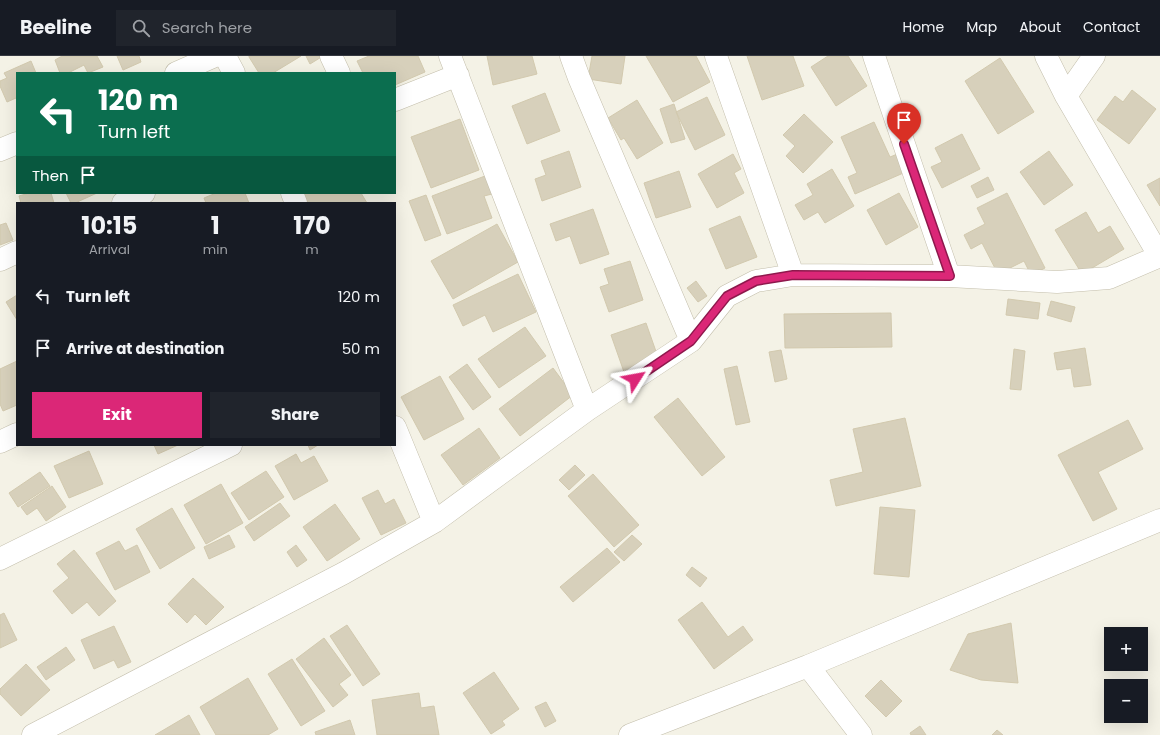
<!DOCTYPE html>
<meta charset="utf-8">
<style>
:root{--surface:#171b24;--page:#20242c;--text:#f1f3f6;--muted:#9ea1a6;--line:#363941;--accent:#db2777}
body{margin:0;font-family:Poppins,sans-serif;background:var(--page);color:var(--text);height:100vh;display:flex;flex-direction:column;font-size:15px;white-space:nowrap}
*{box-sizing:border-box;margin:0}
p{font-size:13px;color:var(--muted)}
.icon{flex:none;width:22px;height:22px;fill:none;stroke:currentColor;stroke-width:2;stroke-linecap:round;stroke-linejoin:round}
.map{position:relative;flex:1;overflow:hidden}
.details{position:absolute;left:16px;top:146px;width:380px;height:244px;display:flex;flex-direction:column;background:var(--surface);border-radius:0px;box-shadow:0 4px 16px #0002}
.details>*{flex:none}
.guide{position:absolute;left:16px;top:16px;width:380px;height:122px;border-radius:0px;box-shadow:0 4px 16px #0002;background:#0b6e4f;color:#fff;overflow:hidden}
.buttons{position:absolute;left:1104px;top:571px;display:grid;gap:8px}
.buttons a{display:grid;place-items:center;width:44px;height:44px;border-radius:0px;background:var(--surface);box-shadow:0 4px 16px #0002;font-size:20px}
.pin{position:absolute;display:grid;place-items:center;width:34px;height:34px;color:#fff;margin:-41px -17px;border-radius:50% 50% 50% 0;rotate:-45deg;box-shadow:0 0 4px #0007}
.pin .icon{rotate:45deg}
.me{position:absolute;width:44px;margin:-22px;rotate:56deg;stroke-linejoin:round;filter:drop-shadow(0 0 3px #0008)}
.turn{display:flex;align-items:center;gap:14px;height:84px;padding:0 16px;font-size:18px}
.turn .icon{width:52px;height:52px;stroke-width:2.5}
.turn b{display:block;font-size:28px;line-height:34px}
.then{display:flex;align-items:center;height:38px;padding:0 16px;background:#0003;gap:8px;font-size:15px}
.eta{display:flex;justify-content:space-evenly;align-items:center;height:68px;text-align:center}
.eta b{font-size:24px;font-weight:700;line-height:28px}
.cta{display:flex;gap:8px;margin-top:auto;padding:8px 16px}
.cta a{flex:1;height:46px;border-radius:0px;background:var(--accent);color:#fff;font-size:16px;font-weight:700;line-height:46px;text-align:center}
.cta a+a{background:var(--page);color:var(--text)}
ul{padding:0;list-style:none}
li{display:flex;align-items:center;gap:12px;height:52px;padding:0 16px}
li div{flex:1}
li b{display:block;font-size:15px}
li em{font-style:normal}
header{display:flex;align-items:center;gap:24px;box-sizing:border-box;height:56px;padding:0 20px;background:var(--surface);border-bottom:1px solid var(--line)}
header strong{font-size:19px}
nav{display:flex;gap:22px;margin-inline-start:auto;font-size:14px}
.search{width:280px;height:36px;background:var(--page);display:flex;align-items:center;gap:10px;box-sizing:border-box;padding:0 14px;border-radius:0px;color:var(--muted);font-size:15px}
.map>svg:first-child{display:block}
.building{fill:#d7d0bb;stroke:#d2c9ae}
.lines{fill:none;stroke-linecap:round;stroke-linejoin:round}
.minor-casing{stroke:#c3beab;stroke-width:23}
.minor{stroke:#fff;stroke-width:22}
.route-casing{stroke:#8e194d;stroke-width:10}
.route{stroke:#db2777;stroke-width:7}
</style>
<header>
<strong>Beeline</strong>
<div class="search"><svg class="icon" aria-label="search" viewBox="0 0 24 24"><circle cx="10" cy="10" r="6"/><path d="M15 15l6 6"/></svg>Search here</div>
<nav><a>Home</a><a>Map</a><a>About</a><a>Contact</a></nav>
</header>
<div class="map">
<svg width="1160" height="679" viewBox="0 0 1160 679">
<rect width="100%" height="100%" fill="#f4f2e6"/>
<path class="building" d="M62,0h35l6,11 -15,6 -4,-8 -16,8h-8l-5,-13z
M117,0h22l2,6 -18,8z
M249,0h52l-28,17h-14l-10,-16z
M306,0h17l-13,8z
M369,0h49l7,16 -30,13v-12h-32l-6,-12z
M487,0h45l5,18 -44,11z
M592,0h33l-4,28 -33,-5z
M646,0h50l14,26 -37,20z
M747,0h46l11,30 -42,14z
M828,0h20l19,30 -31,20 -25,-39z
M1000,2l34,54 -36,22 -33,-53z
M31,5l5,12h-19v27l-1,-2 -9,4 -7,-16v-5l7,-3 -3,-5z
M1132,34l24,19 -27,35 -32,-24 18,-24 8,6z
M545,37l15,38 -33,13 -15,-38z
M707,41l18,38 -30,15 -19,-38z
M637,44l26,43 -26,16 -13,-21 -3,2 -13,-22z
M674,48l11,35 -14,4 -11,-34z
M804,58l29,28 -30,31 -17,-17 9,-10 -12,-11z
M460,63l19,51 -48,18 -20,-51z
M874,66l16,35 10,-4 8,18 -53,23 -7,-17 9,-4 -16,-36z
M962,78l18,35 -38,19 -11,-21 11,-5 -7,-14z
M569,95l12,36 -39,14 -7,-22 11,-4 -5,-14z
M1049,95l24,34 -29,20 -24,-33z
M733,98l8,15 -7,4 10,20 -27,15 -19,-34z
M832,113l22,37 -29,17 -7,-11 -14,8 -9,-15 18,-10 -6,-11z
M679,115l12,36 -35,11 -12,-35z
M485,120l7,18 -8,2 8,22 -45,16 -15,-38z
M988,121l6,13 -17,8 -6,-12z
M1160,122v28l-13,-21z
M29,137h22l3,10h-33l-2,-7z
M66,137h31l-22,10h-4z
M216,137h29l4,10h-43l-2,-5z
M302,137h59l6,10h-60z
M899,137l19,34 -32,18 -19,-35z
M1007,137l38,75 -14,7 -7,-14 -26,13 -16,-31 -11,6 -7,-14 21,-11 -8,-16z
M426,139l15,40 -16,6 -16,-40z
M593,153l16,45 -29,10 -10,-28 -14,5 -6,-17z
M1086,156l12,21 12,-7 14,23 -42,25 -27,-44z
M740,160l17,41 -31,12 -17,-40z
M6,167l7,17 -13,5v-20z
M497,168l21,38 -65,37 -22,-38z
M630,205l13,39 -34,12 -9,-25 9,-3 -5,-15z
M518,218l18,38 -43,20 -8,-17 -22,11 -10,-21z
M696,225l11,15 -9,6 -11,-14z
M17,239v25l-11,-18z
M1008,243l32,4 -2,16 -32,-4z
M1051,245l24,6 -4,15 -24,-7z
M891,257l1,34 -107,1 -1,-34z
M646,267l13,37 -35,12 -13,-37z
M525,271l21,29 -47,32 -21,-29z
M1085,292l6,37 -17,2 -3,-19 -14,2 -3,-17z
M1014,293l11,2 -4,39 -11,-1z
M781,294l6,29 -12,3 -6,-30z
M17,305v44l-14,6 -3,-7v-35z
M467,308l24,33 -18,13 -24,-33z
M737,310l13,56 -14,3 -12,-56z
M553,312l20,27 -53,41 -21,-27z
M440,320l24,43 -40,21 -23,-43z
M678,342l47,59 -23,19 -48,-59z
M905,362l16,68 -85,20 -6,-26 33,-8 -10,-43z
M1128,364l15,29 -45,23 19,37 -24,12 -35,-66z
M479,372l21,30 -37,27 -22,-30z
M154,389h24l-20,9z
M308,389h10l-8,5z
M89,395l14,33 -34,14 -15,-32z
M296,398l5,9 13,-7 14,25 -34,19 -19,-34z
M575,409l10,10 -16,15 -10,-10z
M266,415l18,26 -35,23 -18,-27z
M40,416l10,14 -32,21 -9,-14z
M593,418l46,51 -25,22 -46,-51z
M221,428l22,39 -37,21 -22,-39z
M52,430l14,21 -20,14 -9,-13 -10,7 -6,-8z
M378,434l7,14 9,-5 12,24 -25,12 -19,-37z
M280,447l10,13 -36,25 -9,-14z
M335,448l25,35 -33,22 -24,-34z
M880,451l35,3 -6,67 -35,-3z
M172,452l23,40 -35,21 -24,-40z
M229,479l6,12 -26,12 -5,-12z
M632,479l10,9 -18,17 -10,-9z
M119,485l6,10 12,-6 13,27 -35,18 -19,-37z
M296,489l11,15 -10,7 -10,-15z
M607,492l13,14 -47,40 -13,-15z
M74,494l42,51 -17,15 -12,-14 -15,12 -19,-23 16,-13 -12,-14z
M692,511l15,11 -7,9 -14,-12z
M193,522l31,29 -18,18 -11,-11 -8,9 -19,-19z
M702,546l26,35 15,-11 10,14 -39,29 -36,-49z
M4,557l13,27 -17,8v-33z
M1011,567l7,60 -37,-3 -31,-10 18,-36z
M347,569l33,49 -17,12 -33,-50z
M114,570l17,36 -13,6 -4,-8 -20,9 -13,-29z
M324,582l27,37 -12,9 9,11 -15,12 -37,-48z
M66,591l9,13 -29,20 -9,-13z
M292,603l33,52 -24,15 -33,-52z
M26,608l24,26 -29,26 -21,-22v-5z
M494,616l25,37 -17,12 3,4 -14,9 -28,-41z
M248,622l30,51 -10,6h-52l-16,-28z
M881,624l21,21 -16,16 -21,-21z
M419,637l2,15 13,-2 5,29h-62l-5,-35z
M546,646l10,19 -11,6 -10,-20z
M189,659l11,20h-45z
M350,664l5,15h-39l-1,-3z
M920,670l6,9h-15l-1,-2z
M997,674l6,5h-11z"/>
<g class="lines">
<g class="minor-casing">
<path id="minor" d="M225,0l9,17
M331,0l8,17
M450,0l137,354
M571,0l8,22 112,263
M716,0l77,219
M874,0l75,220
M1046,0l20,40 94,161
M176,17l39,-17
M1066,40l28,-40
M395,44l63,-25
M0,94l17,-7
M292,137l4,10
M123,147l21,-10
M0,204l17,-8
M395,371l39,95
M0,386l17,-8
M0,503l231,-114
M33,679l311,-162 90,-51 153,-112 104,-69 36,-45 29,-15 37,-6 156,1 108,6 52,-4 51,-22
M630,679l178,-69
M861,679l-53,-69 352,-146"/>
</g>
<use href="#minor" class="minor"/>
</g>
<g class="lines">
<g class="route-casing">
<path id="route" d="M635,323l56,-38 36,-45 29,-15 37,-6 157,1 -46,-132"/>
</g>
<use href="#route" class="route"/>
</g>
</svg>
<div class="buttons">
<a>+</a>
<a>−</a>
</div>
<div class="pin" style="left:904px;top:88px;background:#d93025"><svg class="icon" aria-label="arrive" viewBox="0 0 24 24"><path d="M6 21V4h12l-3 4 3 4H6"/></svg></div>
<svg class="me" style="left:635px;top:323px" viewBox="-20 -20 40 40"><path d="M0-17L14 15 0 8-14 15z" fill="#db2777" stroke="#fff" stroke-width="4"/></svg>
<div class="guide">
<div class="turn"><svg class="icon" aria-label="left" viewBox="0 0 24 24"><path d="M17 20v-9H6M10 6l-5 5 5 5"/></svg><div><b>120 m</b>Turn left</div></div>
<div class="then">Then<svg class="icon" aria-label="arrive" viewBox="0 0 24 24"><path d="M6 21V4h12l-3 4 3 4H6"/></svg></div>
</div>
<section class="details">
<div class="eta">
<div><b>10:15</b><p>Arrival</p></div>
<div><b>1</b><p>min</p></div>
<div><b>170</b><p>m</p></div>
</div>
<ul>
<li><svg class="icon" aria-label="left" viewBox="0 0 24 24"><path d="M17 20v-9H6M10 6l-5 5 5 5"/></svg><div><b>Turn left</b></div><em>120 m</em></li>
<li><svg class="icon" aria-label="arrive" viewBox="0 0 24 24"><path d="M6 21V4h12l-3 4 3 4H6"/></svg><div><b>Arrive at destination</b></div><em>50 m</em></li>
</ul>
<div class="cta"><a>Exit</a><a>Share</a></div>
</section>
</div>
